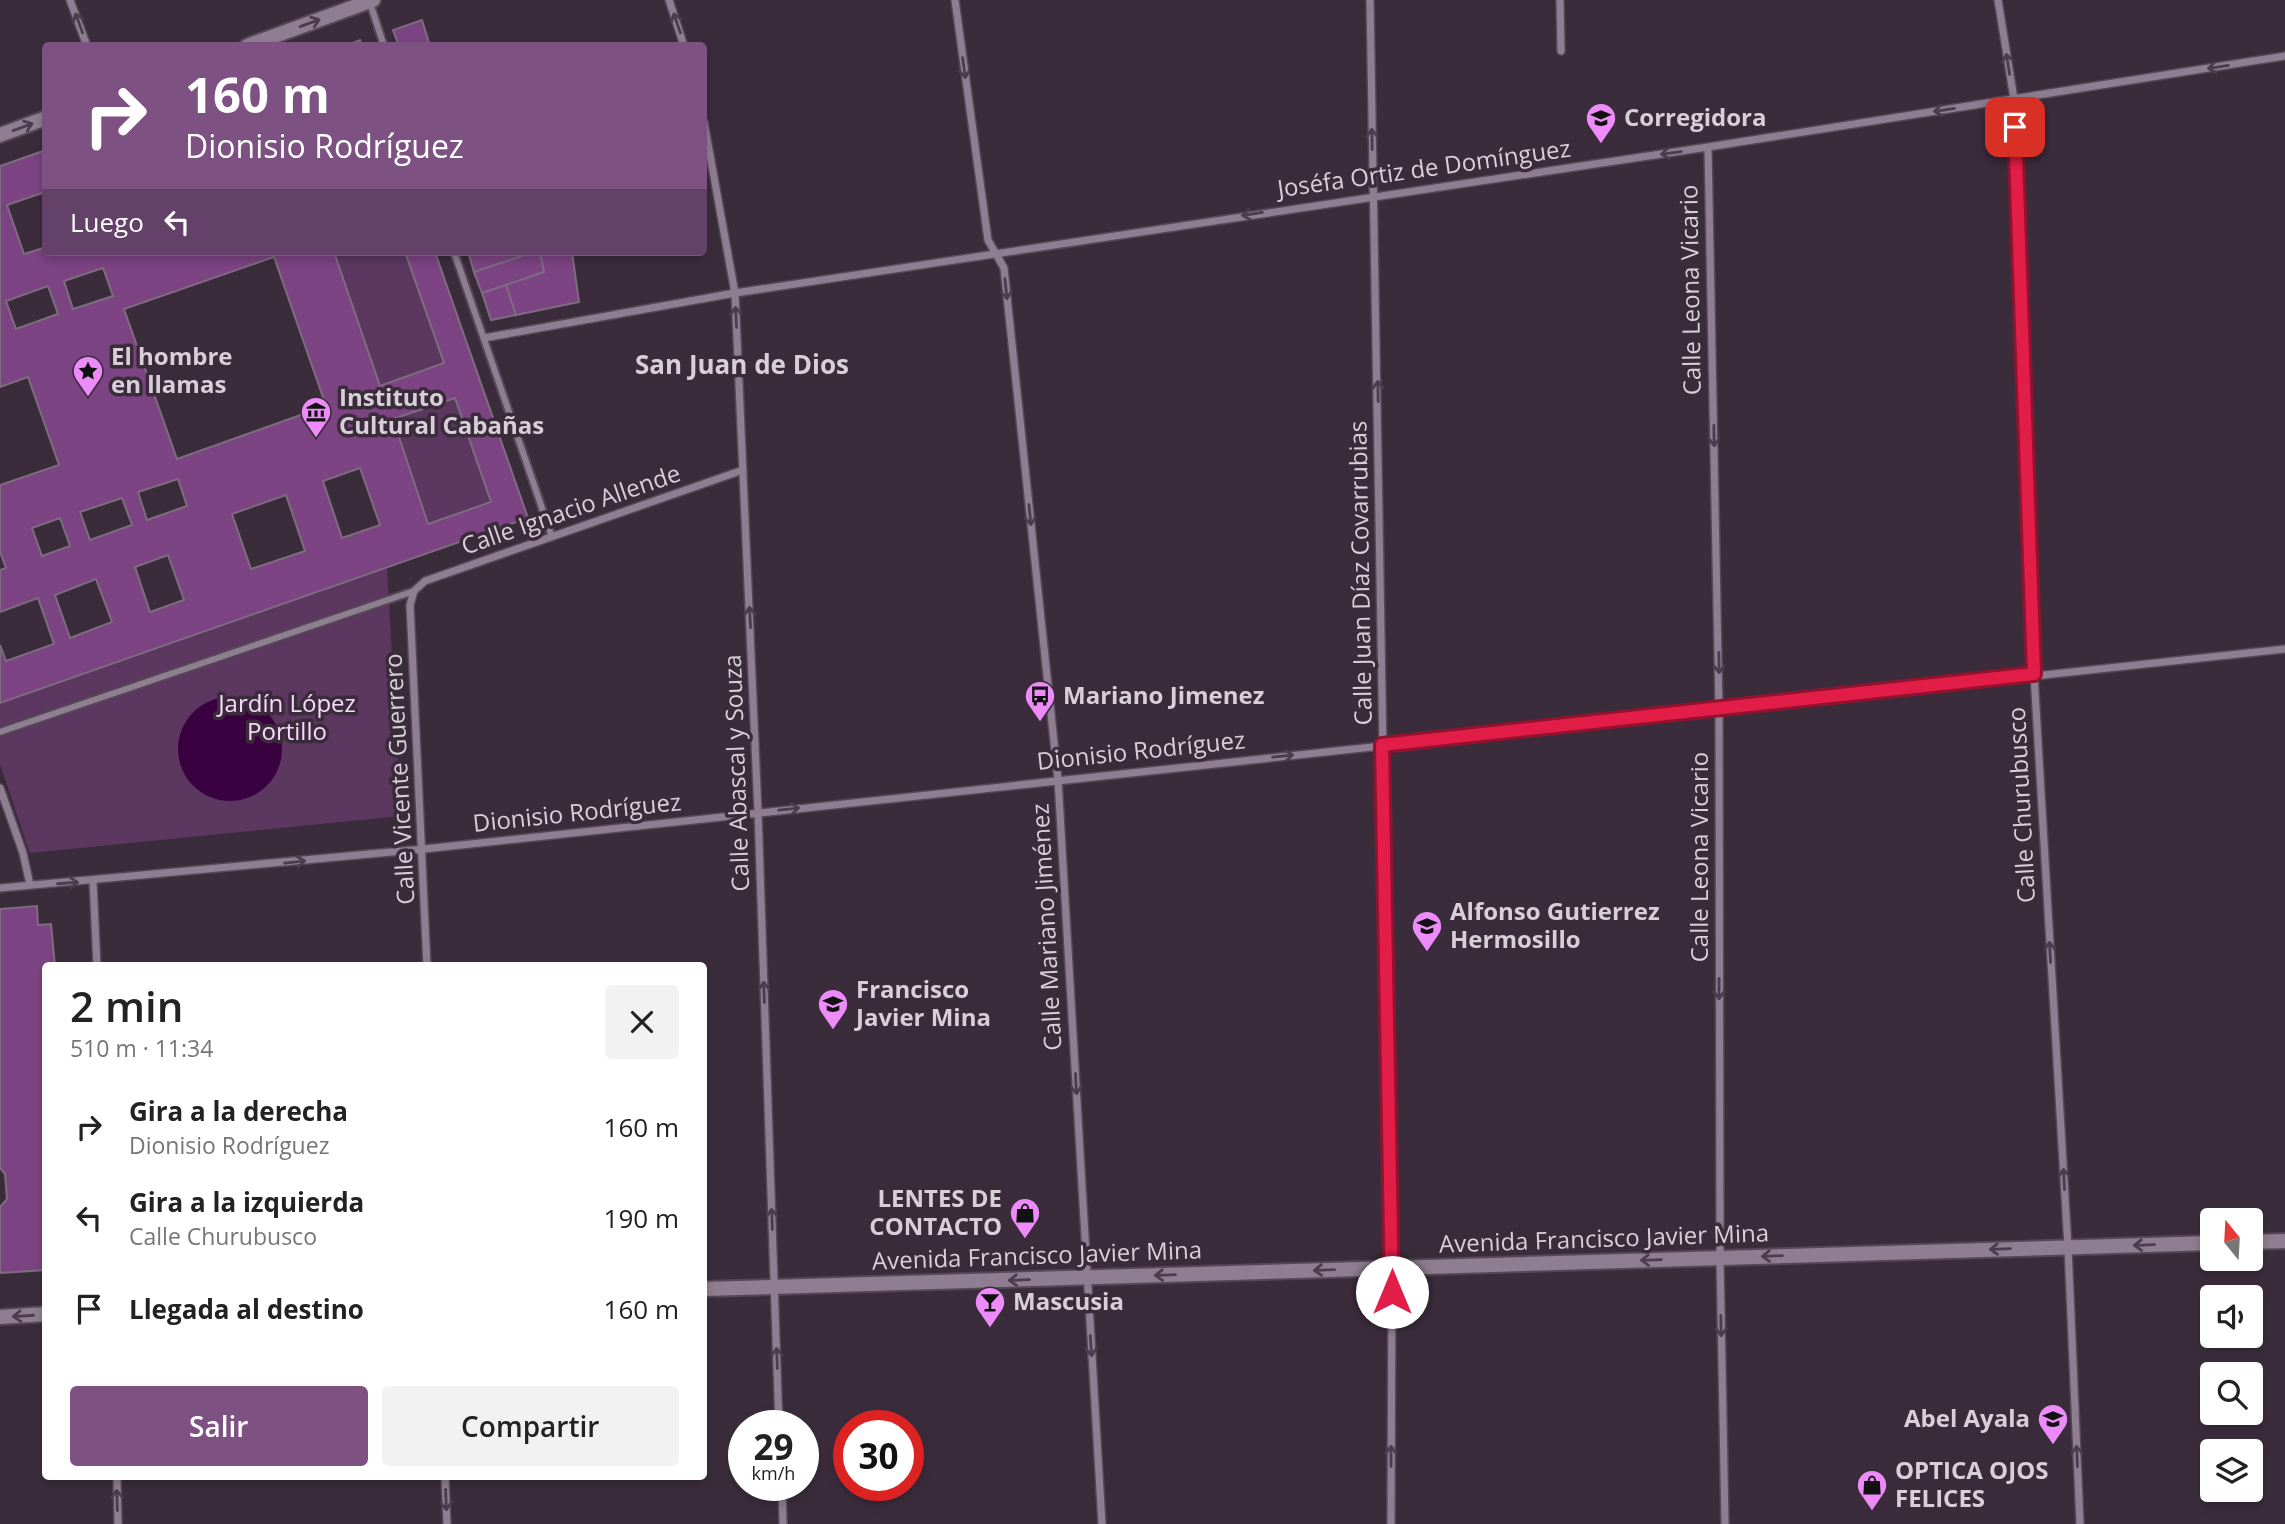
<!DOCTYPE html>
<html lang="es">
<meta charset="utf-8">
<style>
:root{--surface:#fff;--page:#f2f2f2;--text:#222;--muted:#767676;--accent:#7d5283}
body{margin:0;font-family:"Open Sans",sans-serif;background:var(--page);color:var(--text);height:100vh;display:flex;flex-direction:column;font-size:26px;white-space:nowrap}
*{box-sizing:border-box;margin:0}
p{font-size:23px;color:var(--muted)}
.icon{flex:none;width:38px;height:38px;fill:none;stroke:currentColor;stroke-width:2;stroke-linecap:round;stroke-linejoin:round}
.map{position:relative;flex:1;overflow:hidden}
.drawer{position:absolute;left:42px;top:962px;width:665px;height:518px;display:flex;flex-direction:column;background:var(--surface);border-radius:7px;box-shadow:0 4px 10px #0003}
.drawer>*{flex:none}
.hud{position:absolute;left:42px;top:42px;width:665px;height:214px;border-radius:7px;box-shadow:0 4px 10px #0003;background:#7d5283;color:#fff;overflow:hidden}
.needle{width:46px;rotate:342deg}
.fabs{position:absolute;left:2200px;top:1208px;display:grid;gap:14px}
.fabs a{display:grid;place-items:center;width:63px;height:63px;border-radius:7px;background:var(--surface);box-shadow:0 4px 10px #0003;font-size:35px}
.speed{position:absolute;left:728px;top:1410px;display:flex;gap:14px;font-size:35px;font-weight:700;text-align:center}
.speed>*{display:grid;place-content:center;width:91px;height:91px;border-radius:50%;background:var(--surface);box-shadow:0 4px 10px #0003;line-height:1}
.speed small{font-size:18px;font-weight:400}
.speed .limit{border:10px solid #d22;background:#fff;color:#111}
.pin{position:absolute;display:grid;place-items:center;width:60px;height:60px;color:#fff;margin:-30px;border-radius:14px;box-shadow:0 4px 10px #0006}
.me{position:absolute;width:77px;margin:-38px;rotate:0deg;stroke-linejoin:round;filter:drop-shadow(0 0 5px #0008)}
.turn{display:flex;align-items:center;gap:24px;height:147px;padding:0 28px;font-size:32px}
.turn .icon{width:91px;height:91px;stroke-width:2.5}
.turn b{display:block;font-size:49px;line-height:60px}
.then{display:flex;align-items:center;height:66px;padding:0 28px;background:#0003;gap:14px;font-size:26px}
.round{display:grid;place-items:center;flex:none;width:74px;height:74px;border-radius:7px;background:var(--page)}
.overview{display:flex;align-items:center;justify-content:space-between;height:119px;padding:0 28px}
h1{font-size:42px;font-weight:600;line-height:52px}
.primary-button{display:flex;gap:14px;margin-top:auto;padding:14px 28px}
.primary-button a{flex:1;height:80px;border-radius:7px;background:var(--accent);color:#fff;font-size:28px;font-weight:600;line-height:80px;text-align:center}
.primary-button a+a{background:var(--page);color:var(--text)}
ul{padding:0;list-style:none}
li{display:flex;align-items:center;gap:21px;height:91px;padding:0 28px}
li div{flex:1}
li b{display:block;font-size:26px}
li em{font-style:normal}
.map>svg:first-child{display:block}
.green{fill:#5c3861}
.water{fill:#3a0141}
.building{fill:#7c4483;stroke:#7d6d7f;stroke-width:2;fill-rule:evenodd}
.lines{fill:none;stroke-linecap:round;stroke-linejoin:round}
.pedestrian-casing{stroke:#554856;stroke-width:10}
.minor-casing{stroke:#554856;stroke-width:10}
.secondary-casing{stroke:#554856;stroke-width:18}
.pedestrian{stroke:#8f7e91;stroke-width:6}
.minor{stroke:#8f7e91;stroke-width:7}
.secondary{stroke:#8f7e91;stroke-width:14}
.oneway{stroke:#4c3c4d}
.route-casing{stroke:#92132f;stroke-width:18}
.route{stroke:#e11d48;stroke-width:12}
.labels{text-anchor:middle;stroke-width:7;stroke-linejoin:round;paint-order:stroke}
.poi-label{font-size:24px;font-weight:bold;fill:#d9cfd9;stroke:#3b2c3c;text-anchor:start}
.street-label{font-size:24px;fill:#d9cfd9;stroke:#3b2c3c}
.park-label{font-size:24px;fill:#f8d8fb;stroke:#3b2c3c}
.neighbourhood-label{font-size:26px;font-weight:bold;fill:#d9cfd9;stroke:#3b2c3c}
</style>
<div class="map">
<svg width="2285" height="1524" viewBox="0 0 2285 1524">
<rect width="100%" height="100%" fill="#3b2c3c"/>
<path class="green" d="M334,252h71l39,111 -64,23z
M455,398l36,104 -63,22 -35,-104z
M387,567l14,249 -371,37 -30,-89v-61z"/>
<path class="water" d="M178 749a52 52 0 1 1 104 0a52 52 0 1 1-104 0Z"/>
<path class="building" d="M422,20l8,26h-31l-6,-16z
M360,40l2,6h-17z
M46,150v55l-4,-12 -35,12 17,49 22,-7v5h288l46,134 64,-23 -39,-111h30l93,266 -528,185v-58l6,16 48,-17 -16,-46 -38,14v-42l6,-2 -6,-16v-67l59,-20 -31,-88 -28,10v-221zM274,257l52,149 -149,53 -53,-150zM103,268l10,28 -40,13 -9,-28zM48,286l10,28 -42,15 -10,-28zM455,398l36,104 -63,22 -35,-105zM360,468l20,57 -38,13 -19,-57zM178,479l9,27 -40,14 -9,-28zM286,495l19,56 -54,18 -19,-55zM122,498l10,27 -42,15 -10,-28zM60,518l10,28 -28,10 -10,-28zM168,555l16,45 -34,12 -15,-45zM96,579l16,43 -42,16 -15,-43z
M468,252h66l-60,20z
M534,252h6l4,20 -62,21 -8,-21z
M540,252h32l7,50 -63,13 -10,-30 38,-13z
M506,285l10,30 -25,5 -9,-27z
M37,906l1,19 13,-1 4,42h-9v304l-46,3v-66l7,-8 -2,-25 -5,-6v-259z"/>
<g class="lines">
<g class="pedestrian-casing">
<path id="pedestrian" d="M370,3l14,43
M454,252l98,285
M0,732l414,-141"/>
</g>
<g class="minor-casing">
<path id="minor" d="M70,0l17,46
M669,0l15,46
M955,0l33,240 16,28 54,512 44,744
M1370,0l22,1268 -1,256
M1560,0l1,51
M1998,0l16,99 20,575 34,573 12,277
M704,122l31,171 23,519 21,614
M1708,147l11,562 1,549 5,266
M484,338l251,-45 973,-146 577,-91
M0,788l23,65 7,32
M93,881l4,85
M0,888l424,-39 1861,-200
M427,966l-17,-361 4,-14 11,-10 318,-111
M117,1477l1,47
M445,1477l2,47
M782,1486l1,38"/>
</g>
<g class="secondary-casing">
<path id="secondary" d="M247,46l126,-46
M0,135l46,-17
M2250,1242l35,-1
M704,1289l1508,-46
M0,1317l46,-3"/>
</g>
<use href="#pedestrian" class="pedestrian"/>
<use href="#minor" class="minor"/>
<use href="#secondary" class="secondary"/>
</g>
<defs><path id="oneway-shaft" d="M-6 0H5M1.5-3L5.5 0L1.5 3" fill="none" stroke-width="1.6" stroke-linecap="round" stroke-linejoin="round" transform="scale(1.75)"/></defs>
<g class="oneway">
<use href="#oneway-shaft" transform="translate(79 23) rotate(-110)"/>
<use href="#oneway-shaft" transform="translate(310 23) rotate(-20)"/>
<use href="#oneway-shaft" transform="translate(677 23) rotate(-109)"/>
<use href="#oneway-shaft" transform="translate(2008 64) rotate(-99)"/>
<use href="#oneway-shaft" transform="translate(2218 67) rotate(171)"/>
<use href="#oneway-shaft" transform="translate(964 68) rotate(82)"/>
<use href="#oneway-shaft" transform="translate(1944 110) rotate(171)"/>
<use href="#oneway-shaft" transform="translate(23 127) rotate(-20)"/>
<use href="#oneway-shaft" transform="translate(1372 139) rotate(-91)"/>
<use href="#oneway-shaft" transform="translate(1671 153) rotate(172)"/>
<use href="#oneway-shaft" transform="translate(1252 214) rotate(171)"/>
<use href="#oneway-shaft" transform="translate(1006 289) rotate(84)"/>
<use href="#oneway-shaft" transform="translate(736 317) rotate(-93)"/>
<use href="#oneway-shaft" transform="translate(1378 391) rotate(-91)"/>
<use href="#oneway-shaft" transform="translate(1714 436) rotate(89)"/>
<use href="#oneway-shaft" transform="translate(1030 515) rotate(84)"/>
<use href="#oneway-shaft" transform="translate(750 617) rotate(-93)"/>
<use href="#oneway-shaft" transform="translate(1719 663) rotate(89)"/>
<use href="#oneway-shaft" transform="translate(1283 756) rotate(-6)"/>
<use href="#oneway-shaft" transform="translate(789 809) rotate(-6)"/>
<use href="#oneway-shaft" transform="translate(295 862) rotate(-6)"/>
<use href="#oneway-shaft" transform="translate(68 883) rotate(-4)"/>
<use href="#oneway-shaft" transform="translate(2050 952) rotate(-93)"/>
<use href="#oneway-shaft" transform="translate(1719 989) rotate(90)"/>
<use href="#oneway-shaft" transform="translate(764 992) rotate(-92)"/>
<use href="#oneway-shaft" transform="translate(1076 1084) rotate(87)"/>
<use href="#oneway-shaft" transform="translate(2064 1179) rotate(-93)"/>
<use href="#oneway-shaft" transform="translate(772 1219) rotate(-92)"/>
<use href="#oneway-shaft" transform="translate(2144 1245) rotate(178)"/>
<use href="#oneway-shaft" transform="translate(2000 1249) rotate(178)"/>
<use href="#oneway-shaft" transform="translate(1772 1256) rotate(178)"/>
<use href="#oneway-shaft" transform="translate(1651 1260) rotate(178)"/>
<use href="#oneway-shaft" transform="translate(1324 1270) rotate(178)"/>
<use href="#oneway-shaft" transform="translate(1165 1275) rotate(178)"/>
<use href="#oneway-shaft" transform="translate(1019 1280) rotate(178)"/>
<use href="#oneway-shaft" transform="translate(23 1316) rotate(176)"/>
<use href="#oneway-shaft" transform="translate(1721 1326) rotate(89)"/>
<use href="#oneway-shaft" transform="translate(1091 1346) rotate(86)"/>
<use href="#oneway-shaft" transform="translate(777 1358) rotate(-92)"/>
<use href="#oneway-shaft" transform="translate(1391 1456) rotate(-90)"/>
<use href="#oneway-shaft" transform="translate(2077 1456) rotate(-92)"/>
<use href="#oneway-shaft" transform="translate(117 1500) rotate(-92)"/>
<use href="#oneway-shaft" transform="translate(446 1500) rotate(88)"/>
</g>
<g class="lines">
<g class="route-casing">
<path id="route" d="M1392,1292l-10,-547 652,-71 -19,-547"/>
</g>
<use href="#route" class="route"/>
</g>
<defs>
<g id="school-pin" transform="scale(1.575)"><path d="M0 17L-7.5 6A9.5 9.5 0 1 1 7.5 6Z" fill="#ed8cf9" stroke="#3b2c3c"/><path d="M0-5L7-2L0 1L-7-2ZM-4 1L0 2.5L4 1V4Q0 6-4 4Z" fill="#111"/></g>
<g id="sight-pin" transform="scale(1.575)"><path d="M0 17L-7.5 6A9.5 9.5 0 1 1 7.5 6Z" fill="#ed8cf9" stroke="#3b2c3c"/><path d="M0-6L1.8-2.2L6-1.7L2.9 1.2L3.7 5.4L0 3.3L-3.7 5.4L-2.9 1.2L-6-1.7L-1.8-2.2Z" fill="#111"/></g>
<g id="museum-pin" transform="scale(1.575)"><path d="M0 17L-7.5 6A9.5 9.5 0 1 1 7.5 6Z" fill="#ed8cf9" stroke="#3b2c3c"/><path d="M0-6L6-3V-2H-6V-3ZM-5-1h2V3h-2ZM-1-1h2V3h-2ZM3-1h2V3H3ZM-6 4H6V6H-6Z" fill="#111"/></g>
<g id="bus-pin" transform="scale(1.575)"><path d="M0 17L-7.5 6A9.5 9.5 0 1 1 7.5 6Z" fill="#ed8cf9" stroke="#3b2c3c"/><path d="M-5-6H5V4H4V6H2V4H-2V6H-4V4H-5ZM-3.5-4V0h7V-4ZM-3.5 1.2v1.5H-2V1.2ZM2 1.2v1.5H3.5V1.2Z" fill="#111"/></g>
<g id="shop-pin" transform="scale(1.575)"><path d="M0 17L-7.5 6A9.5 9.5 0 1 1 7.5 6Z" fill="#ed8cf9" stroke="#3b2c3c"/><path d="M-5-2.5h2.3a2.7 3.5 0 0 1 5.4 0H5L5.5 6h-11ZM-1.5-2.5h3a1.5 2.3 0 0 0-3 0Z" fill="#111"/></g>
<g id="bar-pin" transform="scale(1.575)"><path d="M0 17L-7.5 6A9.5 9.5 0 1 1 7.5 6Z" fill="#ed8cf9" stroke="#3b2c3c"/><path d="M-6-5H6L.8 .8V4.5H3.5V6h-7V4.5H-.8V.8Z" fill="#111"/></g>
</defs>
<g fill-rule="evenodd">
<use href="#school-pin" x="1601" y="118"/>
<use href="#sight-pin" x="88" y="371"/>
<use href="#museum-pin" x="316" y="412"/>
<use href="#bus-pin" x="1040" y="696"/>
<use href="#school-pin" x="1427" y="926"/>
<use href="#school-pin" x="833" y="1004"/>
<use href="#shop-pin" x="1025" y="1213"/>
<use href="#bar-pin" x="990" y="1302"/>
<use href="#school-pin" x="2053" y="1419"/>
<use href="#shop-pin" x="1872" y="1485"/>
</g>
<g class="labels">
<g class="poi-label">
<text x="1624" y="126">Corregidora</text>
<text x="111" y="365">El hombre<tspan x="111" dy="28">en llamas</tspan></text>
<text x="339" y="406">Instituto<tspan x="339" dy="28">Cultural Cabañas</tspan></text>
<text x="1063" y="704">Mariano Jimenez</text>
<text x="1450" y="920">Alfonso Gutierrez<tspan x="1450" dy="28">Hermosillo</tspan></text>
<text x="856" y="998">Francisco<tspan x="856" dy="28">Javier Mina</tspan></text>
<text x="1002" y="1207" text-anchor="end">LENTES DE<tspan x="1002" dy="28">CONTACTO</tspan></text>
<text x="1013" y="1310">Mascusia</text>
<text x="2030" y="1427" text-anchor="end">Abel Ayala</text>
<text x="1895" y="1479">OPTICA OJOS<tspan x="1895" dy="28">FELICES</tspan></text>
</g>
<g class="street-label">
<text transform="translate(1424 169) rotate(-8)" y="8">Joséfa Ortiz de Domínguez</text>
<text transform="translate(1691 290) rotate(-91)" y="8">Calle Leona Vicario</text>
<text transform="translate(571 510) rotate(-19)" y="8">Calle Ignacio Allende</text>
<text transform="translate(1361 573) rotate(-91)" y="8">Calle Juan Díaz Covarrubias</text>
<text transform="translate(1141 751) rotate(-6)" y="8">Dionisio Rodríguez</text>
<text transform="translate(737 773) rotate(-92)" y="8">Calle Abascal y Souza</text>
<text transform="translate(400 779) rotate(-93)" y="8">Calle Vicente Guerrero</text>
<text transform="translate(2022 805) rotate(-93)" y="8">Calle Churubusco</text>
<text transform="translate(577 813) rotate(-6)" y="8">Dionisio Rodríguez</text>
<text transform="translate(1700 857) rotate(-90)" y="8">Calle Leona Vicario</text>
<text transform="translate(1047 927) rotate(-93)" y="8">Calle Mariano Jiménez</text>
<text transform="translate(1604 1239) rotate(-2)" y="8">Avenida Francisco Javier Mina</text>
<text transform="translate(1037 1256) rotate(-2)" y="8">Avenida Francisco Javier Mina</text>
</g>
<g class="park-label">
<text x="287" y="712">Jardín López<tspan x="287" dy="28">Portillo</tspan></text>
</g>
<g class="neighbourhood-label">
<text x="742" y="374">San Juan de Dios</text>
</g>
</g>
</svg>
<div class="fabs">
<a><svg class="needle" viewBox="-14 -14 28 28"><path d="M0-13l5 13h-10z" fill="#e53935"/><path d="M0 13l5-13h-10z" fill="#767676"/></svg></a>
<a><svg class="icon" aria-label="sound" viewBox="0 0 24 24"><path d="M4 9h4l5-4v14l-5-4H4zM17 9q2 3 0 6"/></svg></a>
<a><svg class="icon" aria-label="search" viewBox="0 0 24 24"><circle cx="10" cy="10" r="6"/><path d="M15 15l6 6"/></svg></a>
<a><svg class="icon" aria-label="layers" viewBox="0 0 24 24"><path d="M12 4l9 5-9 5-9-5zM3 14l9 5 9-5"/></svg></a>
</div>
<div class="speed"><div>29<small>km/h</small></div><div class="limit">30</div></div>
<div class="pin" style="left:2015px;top:127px;background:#d93025"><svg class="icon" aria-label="arrive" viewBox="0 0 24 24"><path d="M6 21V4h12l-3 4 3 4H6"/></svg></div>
<svg class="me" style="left:1392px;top:1292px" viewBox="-20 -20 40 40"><circle r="19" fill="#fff"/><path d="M0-13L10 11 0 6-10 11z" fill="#e11d48"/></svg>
<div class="hud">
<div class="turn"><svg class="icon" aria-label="right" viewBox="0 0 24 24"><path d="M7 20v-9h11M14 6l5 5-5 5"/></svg><div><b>160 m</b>Dionisio Rodríguez</div></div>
<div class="then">Luego<svg class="icon" aria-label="left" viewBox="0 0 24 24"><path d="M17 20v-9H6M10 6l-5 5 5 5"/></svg></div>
</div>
<section class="drawer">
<div class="overview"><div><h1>2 min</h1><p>510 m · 11:34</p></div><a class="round"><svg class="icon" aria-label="close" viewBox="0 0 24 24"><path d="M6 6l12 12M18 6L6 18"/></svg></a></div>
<ul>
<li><svg class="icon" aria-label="right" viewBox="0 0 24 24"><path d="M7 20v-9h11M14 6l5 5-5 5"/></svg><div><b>Gira a la derecha</b><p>Dionisio Rodríguez</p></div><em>160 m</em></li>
<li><svg class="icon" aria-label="left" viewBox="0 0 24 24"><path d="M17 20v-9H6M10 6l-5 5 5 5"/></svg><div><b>Gira a la izquierda</b><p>Calle Churubusco</p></div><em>190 m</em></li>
<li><svg class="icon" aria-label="arrive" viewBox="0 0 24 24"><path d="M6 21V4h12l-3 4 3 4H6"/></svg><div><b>Llegada al destino</b></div><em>160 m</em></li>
</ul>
<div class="primary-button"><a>Salir</a><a>Compartir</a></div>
</section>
</div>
